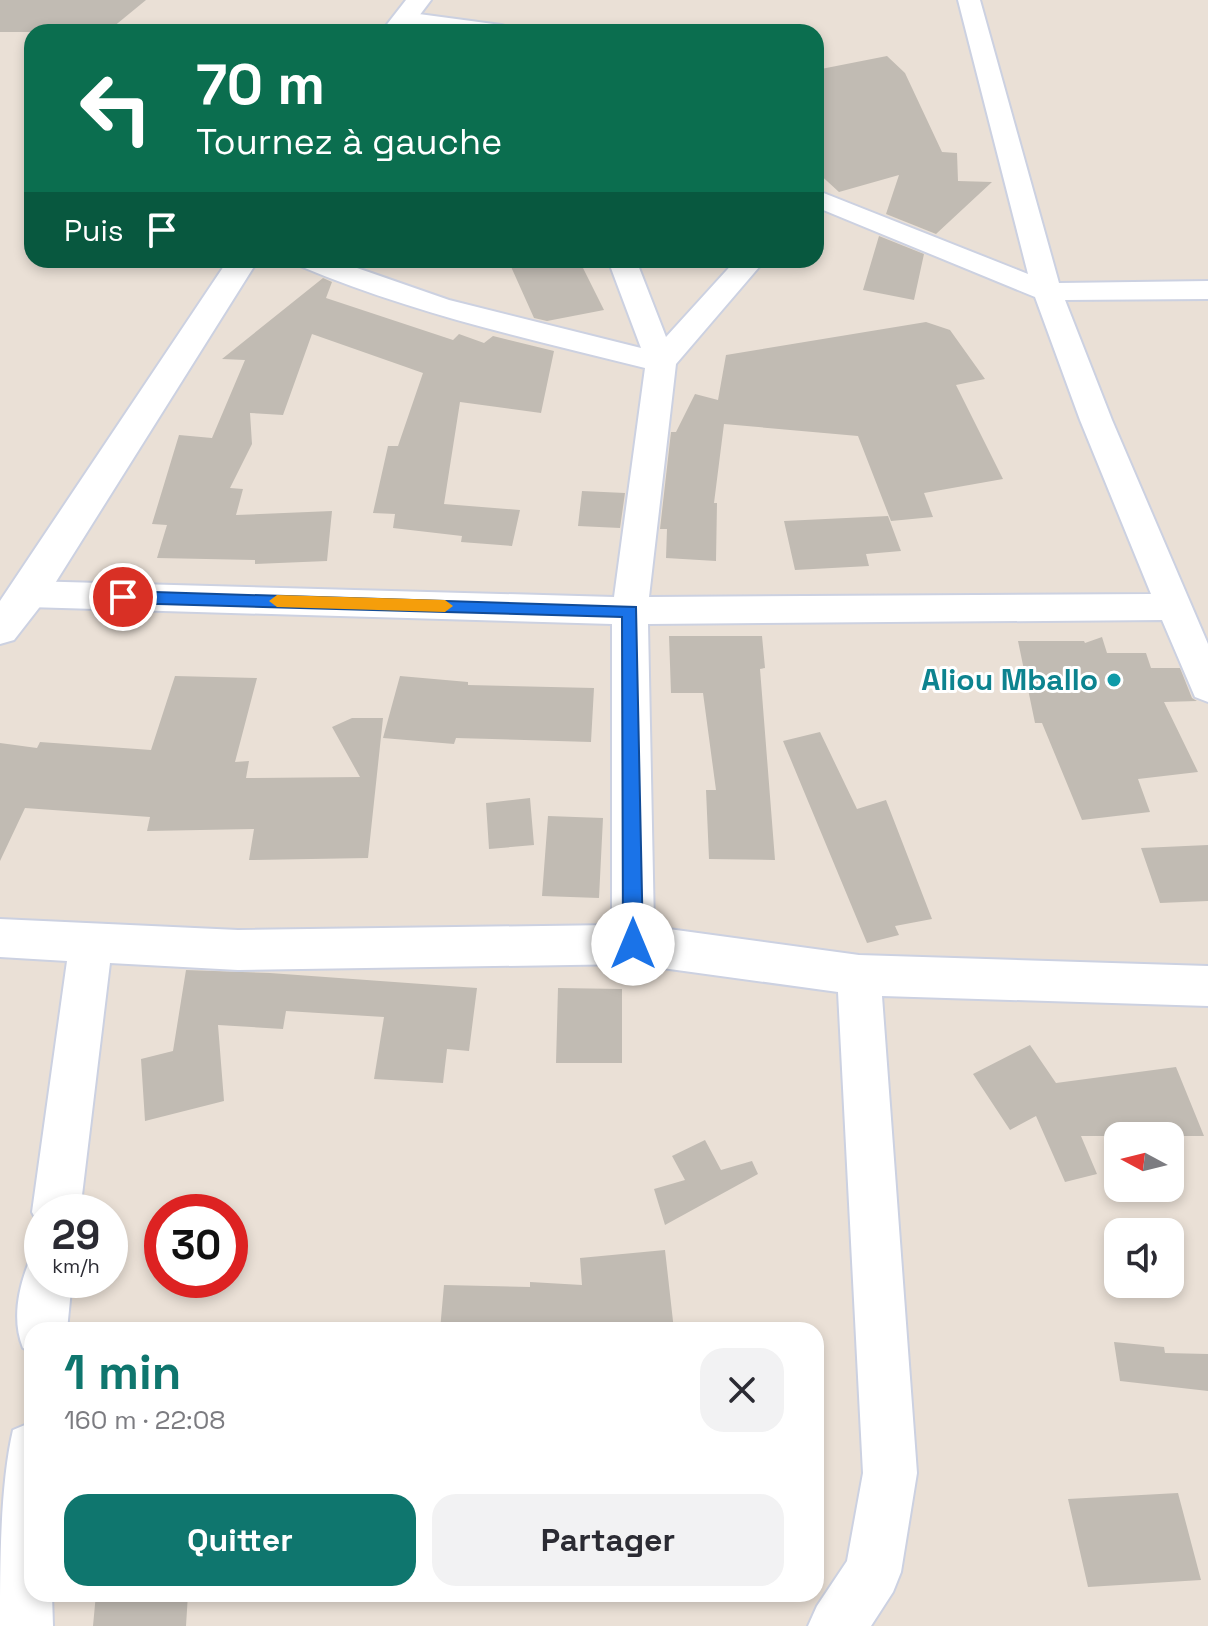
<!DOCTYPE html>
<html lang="fr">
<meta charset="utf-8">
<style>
:root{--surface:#fff;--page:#f2f2f3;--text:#2b2b33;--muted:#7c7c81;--accent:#0f766e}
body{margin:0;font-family:"Space Grotesk",sans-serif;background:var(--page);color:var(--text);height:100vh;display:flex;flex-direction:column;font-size:30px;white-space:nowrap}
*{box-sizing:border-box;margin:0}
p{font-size:26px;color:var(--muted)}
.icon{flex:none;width:44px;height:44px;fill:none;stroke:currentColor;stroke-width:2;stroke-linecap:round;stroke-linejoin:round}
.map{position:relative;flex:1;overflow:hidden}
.side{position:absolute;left:24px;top:1322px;width:800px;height:280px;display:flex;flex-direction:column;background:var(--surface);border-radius:24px;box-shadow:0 4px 12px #0003}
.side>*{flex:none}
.hud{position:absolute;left:24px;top:24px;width:800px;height:244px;border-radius:24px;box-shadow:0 4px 12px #0003;background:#0b6e4f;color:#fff;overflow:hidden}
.needle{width:52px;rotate:277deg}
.tools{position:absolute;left:1104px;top:1122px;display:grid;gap:16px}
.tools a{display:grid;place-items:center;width:80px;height:80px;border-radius:16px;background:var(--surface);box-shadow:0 4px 12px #0003;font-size:40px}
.speed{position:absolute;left:24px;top:1194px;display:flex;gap:16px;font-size:40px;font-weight:700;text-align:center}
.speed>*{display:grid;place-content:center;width:104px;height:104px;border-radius:50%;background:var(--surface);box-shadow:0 4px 12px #0003;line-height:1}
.speed small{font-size:20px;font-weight:400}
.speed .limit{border:12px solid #d22;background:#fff;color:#111}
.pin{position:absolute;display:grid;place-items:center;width:68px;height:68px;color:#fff;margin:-34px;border:4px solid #fff;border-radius:50%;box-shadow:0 2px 8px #0007}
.me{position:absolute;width:88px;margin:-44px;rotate:0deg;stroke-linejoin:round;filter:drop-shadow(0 0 6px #0008)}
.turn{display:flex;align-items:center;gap:28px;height:168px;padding:0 40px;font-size:36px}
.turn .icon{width:104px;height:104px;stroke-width:2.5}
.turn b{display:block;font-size:56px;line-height:68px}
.then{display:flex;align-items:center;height:76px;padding:0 40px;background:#0003;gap:16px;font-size:30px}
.round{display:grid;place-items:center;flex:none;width:84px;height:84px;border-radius:24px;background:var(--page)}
.headline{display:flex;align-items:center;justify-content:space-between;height:136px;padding:0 40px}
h1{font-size:48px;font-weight:700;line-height:60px;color:var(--accent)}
.action{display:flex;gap:16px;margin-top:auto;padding:16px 40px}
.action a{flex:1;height:92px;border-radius:24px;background:var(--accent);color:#fff;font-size:32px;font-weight:700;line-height:92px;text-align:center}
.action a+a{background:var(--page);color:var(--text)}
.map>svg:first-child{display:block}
.building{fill:#c1bbb3}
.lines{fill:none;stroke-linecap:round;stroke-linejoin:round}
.minor-casing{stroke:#ccd1e1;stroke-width:4}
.secondary-casing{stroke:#ccd1e1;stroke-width:4}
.minor{fill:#fff;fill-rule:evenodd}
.secondary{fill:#fff;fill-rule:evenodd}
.route{fill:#1a73e8;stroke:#114b97;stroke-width:2}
.slow{fill:#f59e0b}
.culture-dot{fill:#0f9aa8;stroke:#fff;stroke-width:3}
.labels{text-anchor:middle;stroke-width:6;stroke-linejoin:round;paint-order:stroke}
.culture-label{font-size:30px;font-weight:bold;fill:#0d838f;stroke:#fff;text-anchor:end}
</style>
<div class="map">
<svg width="1208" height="1626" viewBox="0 0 1208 1626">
<rect width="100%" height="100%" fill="#eae0d6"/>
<path class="building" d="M0,0h146l-39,32h-107z
M887,56l18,17 37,79 15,1 1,28 34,1 -56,52 -50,-20 13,-39 -60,17 -23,-21v-101z
M879,236l45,18 -10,46 -51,-10z
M508,260h71l25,50 -57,11 -13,-3z
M323,278l9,4 -6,16 127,42 6,-6 25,9 9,-7 61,15 -13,62 -81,-11 -16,102 76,6 -8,36 -51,-4 1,-6 -69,-8 2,-14 -22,-1 15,-67h10l25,-73 -111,-39 -29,81 -33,-2 2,31 -22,44 13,1 -7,26 96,-4 -5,50 -72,3v-4l-98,-2 10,-33 -15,-1 27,-89 33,3 33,-78 -23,-1z
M926,322l24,8 35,49 -29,6 47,94 -79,14 9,24 -42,4 -33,-85 -134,-12 -10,79h3l-1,58 -50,-3 1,-29h-7l11,-97h5l19,-38 23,6 8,-45z
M582,491l43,2 -5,35 -42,-2z
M888,516l13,35 -35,3 3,12 -74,4 -11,-49z
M669,636h93l3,32 -5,1 15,191 -66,-1 -3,-69h10l-13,-97h-32z
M1102,637l5,16h39l5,15h29l12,30 5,3 -33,1 34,70 -60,7 12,33 -68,8 -40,-97h-7l-17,-82h66l1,2z
M175,676l82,2 -22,84 14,-1 -3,17 114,-1 -28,-50 20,-9h31l-15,140 -119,2 5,-31 -107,2 3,-14 -125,-9 -25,53v-118l37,5 3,-6 111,8z
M400,676l68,6v3l126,3 -3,54 -135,-4 -2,6 -71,-6z
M820,732l37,77 29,-9 46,119 -37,7 4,9 -32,8 -84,-202z
M530,798l4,47 -45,4 -3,-46z
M548,816l55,2 -4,80 -57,-2z
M1208,845v56l-48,2 -19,-55z
M186,970l84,3 207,15 -8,63 -22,-2 -4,34 -69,-4 10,-62 -98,-6 -3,18 -65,-4 6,76 -79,20 -4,-62 32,-8z
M558,988l64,1v74h-66z
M1030,1045l26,38 120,-16 28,69h-123l16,38 -32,8 -29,-66 -26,14 -37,-56z
M705,1140l16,30 31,-9 6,13 -93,51 -11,-36 31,-9 -13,-24z
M665,1250l9,80h-234l4,-45 86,2v-5l52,3 -2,-27z
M1114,1342l50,5 1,6 43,1v37l-88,-10z
M1178,1493l23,87 -113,7 -20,-88z
M96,1594h92l-2,32h-93z"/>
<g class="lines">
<g class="minor-casing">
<path id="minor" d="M958,0h22l79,283 149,-2v18l-143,1 47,120 96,224v58l-13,-5 -33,-77 -514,4 6,303 205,28 349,11v40l-326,-10 35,477 -16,99 -8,20 -22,34h-63l9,-20 30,-45 16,-88 -25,-481 -205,-28 -395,6 -128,-7 -30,249h-38v19l-10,-19 35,-251 -67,-4v-38l238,11 374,-5v-301l-584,-17 -12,-4 -6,-9 6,-9 12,-4 586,16 31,-229c-117,-29 -233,-55 -345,-102l-4,-6h38l115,40 192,48 -33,-88h28l30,77 70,-77h29l-89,104 -27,233 502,-3 -71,-174 -45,-123 -219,-90v-17l212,84z
M404,12l97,13 8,2 3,5h-62l-54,-8 -3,-5 3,-5z
M42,1257v23h30l-5,50h-35v22l-9,-4c-11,-27 -5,-59 6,-86z
M32,1422v172h20l1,32h-53c0,-59 0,-141 13,-196z"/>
</g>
<g class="secondary-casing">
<path id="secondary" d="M406,0h25l-24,32h-26z
M228,260h30l-216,344 -28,36 -14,4v-43z"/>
</g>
<use href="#minor" class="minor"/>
<use href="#secondary" class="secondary"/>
</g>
<path class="route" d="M123,591l513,16 7,337 -3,6 -7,2 -7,-2 -3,-6 -1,-327 -499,-14 -8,-6z"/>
<path class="slow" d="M277,595l168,5 8,6 -8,6 -168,-5 -8,-6z"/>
<circle class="culture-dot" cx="1114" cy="680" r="8"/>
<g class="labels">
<g class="culture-label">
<text x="1098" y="690">Aliou Mballo</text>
</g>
</g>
</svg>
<div class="tools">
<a><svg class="needle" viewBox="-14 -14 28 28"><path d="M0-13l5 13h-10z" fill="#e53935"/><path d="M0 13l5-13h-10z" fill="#7c7c81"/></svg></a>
<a><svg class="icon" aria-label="sound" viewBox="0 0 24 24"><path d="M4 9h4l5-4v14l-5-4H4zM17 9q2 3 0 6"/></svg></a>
</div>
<div class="speed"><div>29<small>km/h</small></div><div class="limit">30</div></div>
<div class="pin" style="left:123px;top:597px;background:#d93025"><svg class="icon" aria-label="arrive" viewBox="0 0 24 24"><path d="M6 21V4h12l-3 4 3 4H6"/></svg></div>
<svg class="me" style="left:633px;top:944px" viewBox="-20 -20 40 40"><circle r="19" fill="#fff"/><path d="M0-13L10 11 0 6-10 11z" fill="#1a73e8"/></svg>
<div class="hud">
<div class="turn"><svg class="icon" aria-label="left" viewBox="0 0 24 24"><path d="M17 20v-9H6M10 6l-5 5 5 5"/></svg><div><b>70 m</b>Tournez à gauche</div></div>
<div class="then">Puis<svg class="icon" aria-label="arrive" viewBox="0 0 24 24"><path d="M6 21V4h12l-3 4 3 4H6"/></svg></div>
</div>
<section class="side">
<div class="headline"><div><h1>1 min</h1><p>160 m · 22:08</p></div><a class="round"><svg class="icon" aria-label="close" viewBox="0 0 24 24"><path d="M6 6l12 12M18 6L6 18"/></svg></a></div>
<div class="action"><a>Quitter</a><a>Partager</a></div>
</section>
</div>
